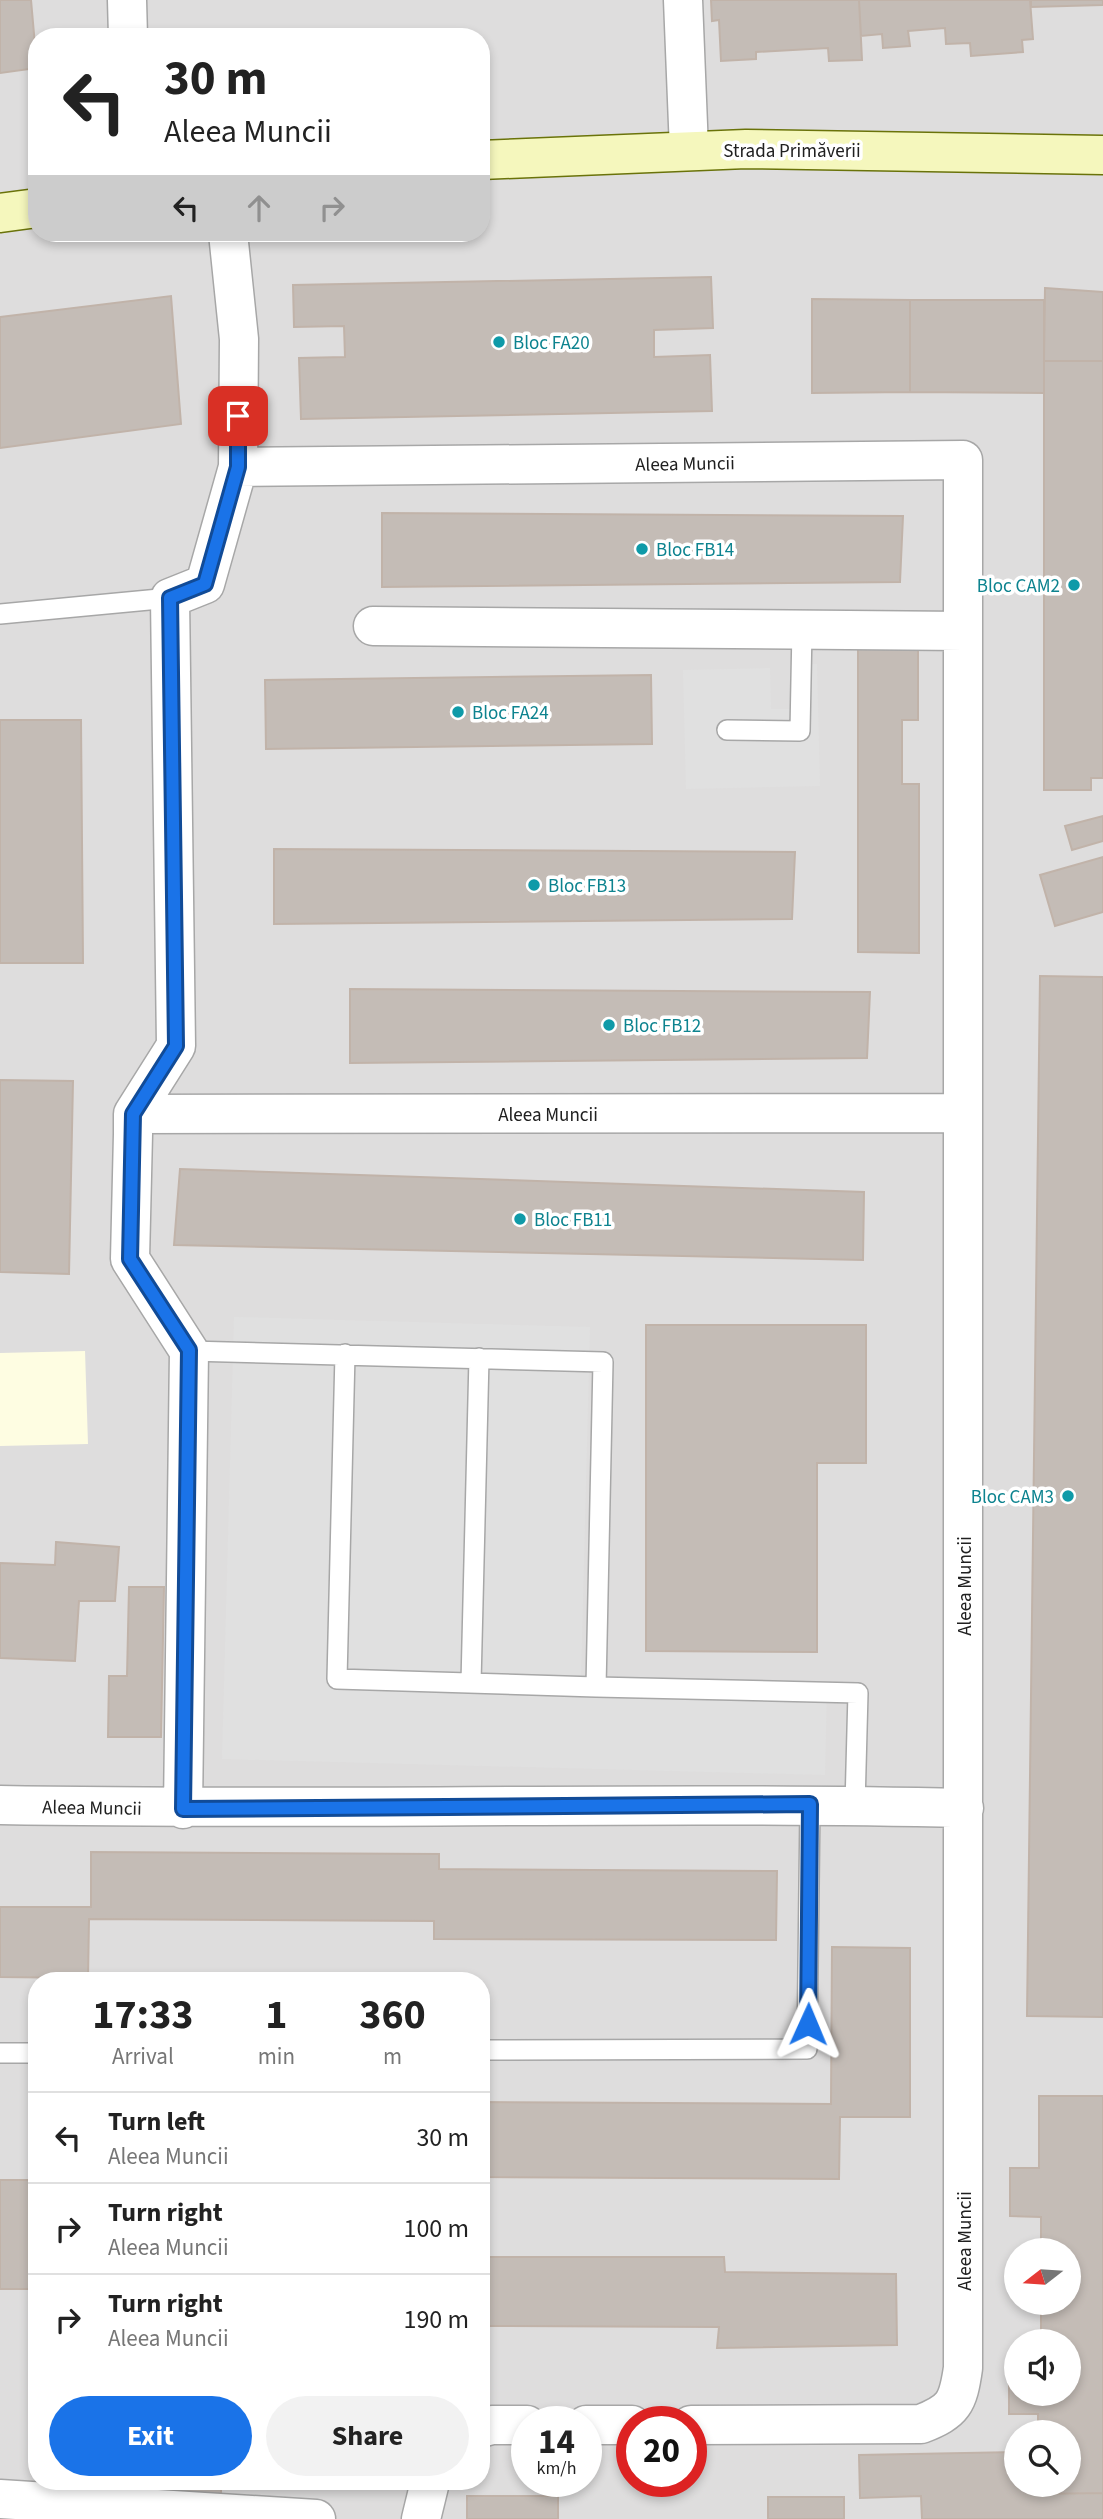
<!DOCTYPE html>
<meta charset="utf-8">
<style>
:root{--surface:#fff;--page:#f2f2f2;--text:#222;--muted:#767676;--line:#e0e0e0;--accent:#1a73e8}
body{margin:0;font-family:"Source Sans 3",sans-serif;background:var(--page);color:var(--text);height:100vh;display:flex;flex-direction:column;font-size:26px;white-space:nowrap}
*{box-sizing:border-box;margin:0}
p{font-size:23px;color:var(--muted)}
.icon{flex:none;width:38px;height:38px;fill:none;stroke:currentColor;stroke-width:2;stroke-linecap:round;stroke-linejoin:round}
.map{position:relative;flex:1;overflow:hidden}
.sheet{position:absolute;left:28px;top:1972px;width:462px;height:518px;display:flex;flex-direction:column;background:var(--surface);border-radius:28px;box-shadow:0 4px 10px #0003}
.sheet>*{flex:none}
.guide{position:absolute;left:28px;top:28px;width:462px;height:214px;border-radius:28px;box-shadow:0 4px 10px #0003;background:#fff;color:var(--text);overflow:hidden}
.needle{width:46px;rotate:253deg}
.fabs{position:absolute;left:1004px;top:2238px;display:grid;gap:14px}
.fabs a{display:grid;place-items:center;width:77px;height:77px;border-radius:50%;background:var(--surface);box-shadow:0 4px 10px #0003;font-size:35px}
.speed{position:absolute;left:511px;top:2406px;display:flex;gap:14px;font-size:35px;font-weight:700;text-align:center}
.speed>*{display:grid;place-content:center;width:91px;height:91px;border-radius:50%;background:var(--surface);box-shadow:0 4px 10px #0003;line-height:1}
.speed small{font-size:18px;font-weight:400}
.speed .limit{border:10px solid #d22;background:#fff;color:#111}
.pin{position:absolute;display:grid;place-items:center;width:60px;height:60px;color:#fff;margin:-30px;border-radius:14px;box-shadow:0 4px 10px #0006}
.me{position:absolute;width:77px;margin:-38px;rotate:1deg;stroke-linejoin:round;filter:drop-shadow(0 0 5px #0008)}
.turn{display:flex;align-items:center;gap:24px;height:147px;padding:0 21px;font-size:32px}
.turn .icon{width:91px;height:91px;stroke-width:2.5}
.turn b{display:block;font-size:49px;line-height:60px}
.lanes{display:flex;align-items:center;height:66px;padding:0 21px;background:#0003;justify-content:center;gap:35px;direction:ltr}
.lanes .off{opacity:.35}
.eta{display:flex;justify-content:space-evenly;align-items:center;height:119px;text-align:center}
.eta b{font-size:42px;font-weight:700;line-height:49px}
.button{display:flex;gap:14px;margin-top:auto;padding:14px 21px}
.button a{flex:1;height:80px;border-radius:42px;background:var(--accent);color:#fff;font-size:28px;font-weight:700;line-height:80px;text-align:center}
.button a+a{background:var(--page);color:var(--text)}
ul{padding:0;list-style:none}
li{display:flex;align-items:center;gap:21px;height:91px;padding:0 21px;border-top:2px solid var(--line)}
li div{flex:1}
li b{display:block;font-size:26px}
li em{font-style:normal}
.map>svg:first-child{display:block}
.residential{fill:#dedddd;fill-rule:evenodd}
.education{fill:#fefde2}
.parking{fill:#e0e0e0}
.building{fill:#c4bcb6;stroke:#c1b3a9;stroke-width:2}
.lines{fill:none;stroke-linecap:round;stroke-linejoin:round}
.lane-casing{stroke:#a7a7a7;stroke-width:22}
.street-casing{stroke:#a7a7a7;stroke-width:41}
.secondary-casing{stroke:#6a730a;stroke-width:41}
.lane{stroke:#fff;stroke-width:19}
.street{stroke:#fff;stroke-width:38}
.secondary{stroke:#f5f7bd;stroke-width:38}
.route-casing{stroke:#114b97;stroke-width:18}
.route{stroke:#1a73e8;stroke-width:12}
.culture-dot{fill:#0f9aa8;stroke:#fff;stroke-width:2.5}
.labels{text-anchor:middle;stroke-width:7;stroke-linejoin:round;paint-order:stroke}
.street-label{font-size:19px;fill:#202020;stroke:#fff}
.culture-label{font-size:19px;fill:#0d838f;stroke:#fff;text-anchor:start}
</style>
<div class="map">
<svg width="1103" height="2519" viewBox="0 0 1103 2519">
<rect width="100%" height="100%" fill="#f0ece6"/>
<path class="residential" d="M0,0h1103v2519h-1103zM37,37h444v196h-444zM37,1981h444v501h-444zM1017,2250h52v53h-52zM1017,2342h52v52h-52zM527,2422h59v60h-59zM632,2422h59v60h-59zM1017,2432h52v53h-52z"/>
<path class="education" d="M85,1351l3,93 -88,2v-93z"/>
<path class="parking" d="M790,664h27l3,122 -134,3 -3,-119 87,-2 1,41h20z
M234,1317l356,10 -9,351 246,7 -2,90 -603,-16z"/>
<path class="building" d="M0,0h31l6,68 -37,5z
M711,0h148l3,60 -33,1 -1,-13 -72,4v7l-35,2 -2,-41 -7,1z
M859,0h171l3,39 -11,1 1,12 -52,4 -1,-13 -24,1 -1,-16 -37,3 2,15 -27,2 -1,-14 -21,2z
M1031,0h72v5l-72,2z
M711,277l2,51 -59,2v27l56,-2 2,56 -411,8 -2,-61 46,-1 -1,-31 -50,1 -1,-42z
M1045,288l58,4v69h-59z
M171,296l10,128 -181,24v-131z
M812,299l98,1v92l-98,1z
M910,300h134v93l-134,-1z
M1044,361h59v417h-12v12h-47z
M382,513l521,3 -3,66 -518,5z
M858,649h60v71h-16v64h17v169l-61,-1z
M651,675l1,69 -386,5 -1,-69z
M0,720h81l2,243h-83z
M1103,816v25l-31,9 -7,-24z
M274,849l521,3 -3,67 -518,5z
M1103,857v55l-48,14 -15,-51z
M1040,976l63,1v1040l-76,-1z
M350,989l520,3 -3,66 -517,5z
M0,1080l73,1 -4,193 -69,-2z
M180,1169l684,23 -1,68 -689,-15z
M646,1325h220v138h-49v189l-171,-1z
M56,1542l63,5 -4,54h-36l-4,60 -75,-3v-95l55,2z
M129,1587h35l-3,150h-53l1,-61h18z
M91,1852l348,2v15l338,2 -1,69 -342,-1v-18l-345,-2 -1,59 -88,-1v-70h91z
M832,1947l78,1v169h-70l-1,62 -358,-2v-75l350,2z
M1039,2096h64v397l-66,1v-9h32v-53h-31v-18h-29v-48h8v28h52v-52h-28v-39h28v-53h-28v-33l-31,-1v-48h29z
M0,2180h37v109h-37z
M481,2257h243l1,15 171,2 1,71 -180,3 2,-21 -238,-1z
M1017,2452v33h20v9l66,-1v26h-181l-1,-23 -61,2 -1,-43z
M176,2482h45v20l-46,1z
M308,2482h72l-72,3z
M467,2496h91v23h-91z
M768,2497h76v22h-76z"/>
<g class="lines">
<g class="lane-casing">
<path id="lane" d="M0,614l170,-16
M727,730l73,1 2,-102
M189,1351l414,11 -7,325 262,6 -3,112
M345,1354l-8,325 259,8
M471,1683l8,-325
M481,2050l326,-1 3,-245
M0,2053h37"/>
</g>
<g class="street-casing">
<path id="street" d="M127,0l1,37
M683,0l6,150
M238,467l725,-7v1908c-5,35 -9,43 -42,56l-230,1
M373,626l590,5
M133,1114l830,-1
M0,1805c321,6 642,-4 964,3
M183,1809l6,-458 -59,-92 3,-125v-20l43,-68 -6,-448 35,-14 33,-117 1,-128 -11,-106
M586,2425h46
M481,2428l11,-3h35
M0,2499l316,20
M421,2519l9,-37"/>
</g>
<g class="secondary-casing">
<path id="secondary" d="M481,160l265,-11 357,6
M0,213l37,-5"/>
</g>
<use href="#lane" class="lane"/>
<use href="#street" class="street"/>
<use href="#secondary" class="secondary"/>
</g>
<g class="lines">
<g class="route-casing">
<path id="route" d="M238,416v51l-33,117 -35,14 6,448 -43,68 -3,145 59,91 -6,459 627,-5 -2,220"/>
</g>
<use href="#route" class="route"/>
</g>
<g class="culture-dot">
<circle cx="499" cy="342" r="7"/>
<circle cx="642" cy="549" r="7"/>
<circle cx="1074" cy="585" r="7"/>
<circle cx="458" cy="712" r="7"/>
<circle cx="534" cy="885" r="7"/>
<circle cx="609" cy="1025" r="7"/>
<circle cx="520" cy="1219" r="7"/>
<circle cx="1068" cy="1496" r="7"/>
</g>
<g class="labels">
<g class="street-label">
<text x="792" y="157">Strada Primăverii</text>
<text transform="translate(685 463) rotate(-1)" y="7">Aleea Muncii</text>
<text x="548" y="1121">Aleea Muncii</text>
<text transform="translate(964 1586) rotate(-90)" y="7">Aleea Muncii</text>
<text transform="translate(92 1807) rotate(1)" y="7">Aleea Muncii</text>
<text transform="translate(964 2241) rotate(-90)" y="7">Aleea Muncii</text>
</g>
<g class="culture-label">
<text x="513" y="349">Bloc FA20</text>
<text x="656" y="556">Bloc FB14</text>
<text x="1060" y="592" text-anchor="end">Bloc CAM2</text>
<text x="472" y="719">Bloc FA24</text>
<text x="548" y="892">Bloc FB13</text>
<text x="623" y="1032">Bloc FB12</text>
<text x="534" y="1226">Bloc FB11</text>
<text x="1054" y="1503" text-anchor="end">Bloc CAM3</text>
</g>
</g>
</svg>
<div class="fabs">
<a><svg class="needle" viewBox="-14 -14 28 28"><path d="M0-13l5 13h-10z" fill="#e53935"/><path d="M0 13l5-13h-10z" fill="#767676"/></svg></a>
<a><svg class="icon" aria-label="sound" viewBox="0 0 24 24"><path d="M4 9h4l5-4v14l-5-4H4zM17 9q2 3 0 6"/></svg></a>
<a><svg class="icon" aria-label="search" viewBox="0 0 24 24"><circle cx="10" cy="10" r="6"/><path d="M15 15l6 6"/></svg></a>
</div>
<div class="speed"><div>14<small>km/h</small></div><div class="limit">20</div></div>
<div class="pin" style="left:238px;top:416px;background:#d93025"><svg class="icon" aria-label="arrive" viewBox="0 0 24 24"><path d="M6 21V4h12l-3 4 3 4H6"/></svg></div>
<svg class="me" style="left:808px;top:2024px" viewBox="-20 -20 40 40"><path d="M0-17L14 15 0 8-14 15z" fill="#1a73e8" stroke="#fff" stroke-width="4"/></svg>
<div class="guide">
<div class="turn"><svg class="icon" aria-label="left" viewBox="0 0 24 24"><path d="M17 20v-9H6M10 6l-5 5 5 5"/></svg><div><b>30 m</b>Aleea Muncii</div></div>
<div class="lanes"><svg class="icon" aria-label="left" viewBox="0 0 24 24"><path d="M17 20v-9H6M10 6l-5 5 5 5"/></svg><svg class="icon off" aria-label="ahead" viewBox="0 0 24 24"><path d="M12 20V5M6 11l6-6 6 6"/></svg><svg class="icon off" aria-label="right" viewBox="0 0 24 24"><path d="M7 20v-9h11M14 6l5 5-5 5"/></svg></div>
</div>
<section class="sheet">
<div class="eta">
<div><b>17:33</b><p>Arrival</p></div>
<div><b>1</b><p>min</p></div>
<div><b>360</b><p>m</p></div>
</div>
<ul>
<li><svg class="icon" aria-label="left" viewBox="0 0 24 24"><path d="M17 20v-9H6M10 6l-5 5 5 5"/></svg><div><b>Turn left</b><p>Aleea Muncii</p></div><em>30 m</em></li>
<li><svg class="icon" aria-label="right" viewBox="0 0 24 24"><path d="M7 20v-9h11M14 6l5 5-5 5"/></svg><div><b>Turn right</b><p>Aleea Muncii</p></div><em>100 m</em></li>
<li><svg class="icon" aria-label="right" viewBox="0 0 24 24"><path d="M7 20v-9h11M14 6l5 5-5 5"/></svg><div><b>Turn right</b><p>Aleea Muncii</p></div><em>190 m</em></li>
</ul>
<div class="button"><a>Exit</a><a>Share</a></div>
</section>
</div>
